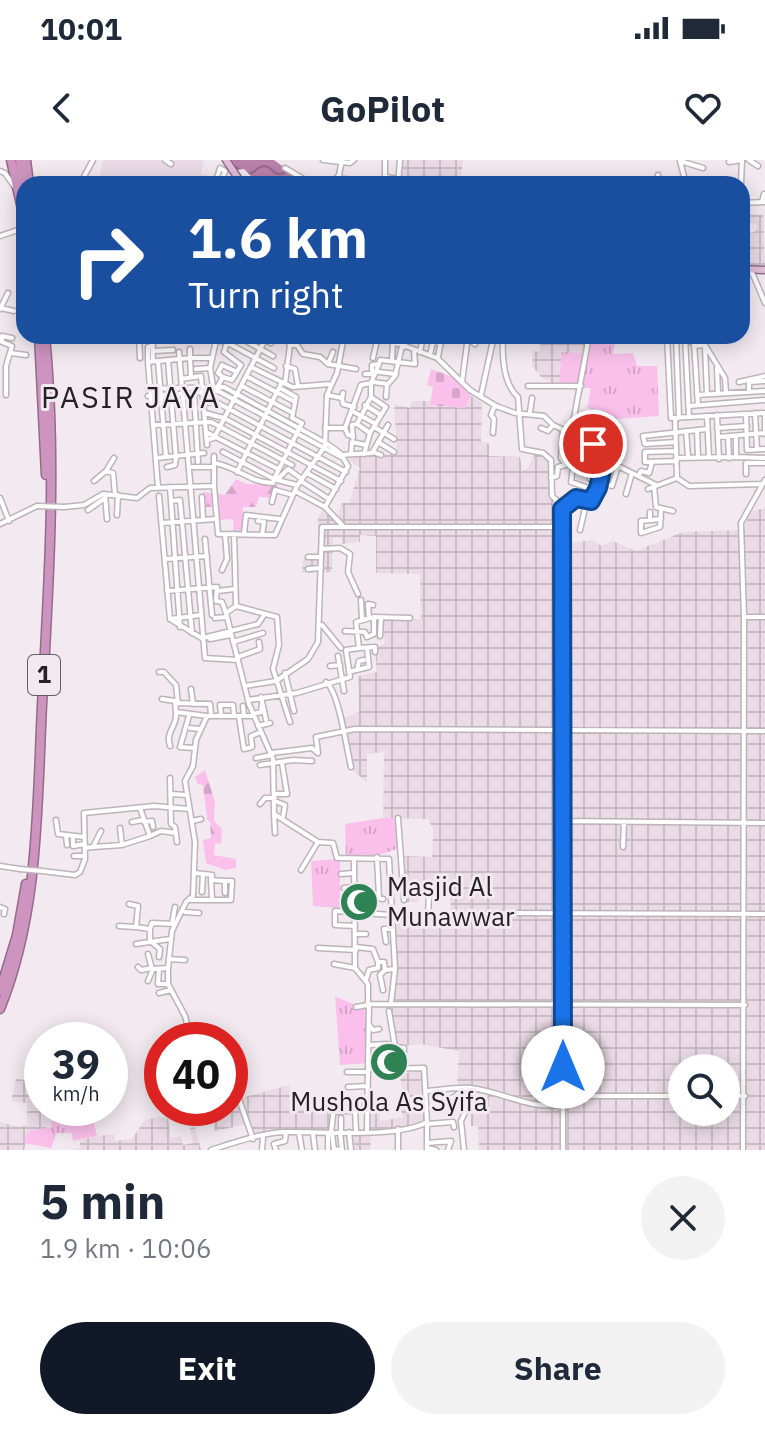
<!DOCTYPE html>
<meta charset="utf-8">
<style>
:root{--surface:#fff;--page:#f2f2f3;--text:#1f2937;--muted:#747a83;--accent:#111827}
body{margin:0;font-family:"IBM Plex Sans",sans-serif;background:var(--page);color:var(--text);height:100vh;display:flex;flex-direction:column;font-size:30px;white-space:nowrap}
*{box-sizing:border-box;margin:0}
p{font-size:26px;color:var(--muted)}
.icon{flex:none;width:44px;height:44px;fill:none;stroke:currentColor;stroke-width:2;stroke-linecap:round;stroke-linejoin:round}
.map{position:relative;height:990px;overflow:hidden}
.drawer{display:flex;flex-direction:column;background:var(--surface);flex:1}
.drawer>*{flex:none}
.guide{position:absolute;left:16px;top:16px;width:734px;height:168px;border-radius:24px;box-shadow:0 4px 20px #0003;background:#1a4fa0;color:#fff;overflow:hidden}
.fabs{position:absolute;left:668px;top:894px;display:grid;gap:16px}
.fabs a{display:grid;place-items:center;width:72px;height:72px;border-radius:50%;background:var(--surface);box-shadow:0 4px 20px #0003;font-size:40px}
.speed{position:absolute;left:24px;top:862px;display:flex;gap:16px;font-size:40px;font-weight:700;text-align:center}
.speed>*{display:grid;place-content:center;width:104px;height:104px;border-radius:50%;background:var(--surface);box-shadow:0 4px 20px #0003;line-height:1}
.speed small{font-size:20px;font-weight:400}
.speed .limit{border:12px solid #d22;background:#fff;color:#111}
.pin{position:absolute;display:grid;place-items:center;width:68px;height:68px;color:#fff;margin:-34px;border:4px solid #fff;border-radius:50%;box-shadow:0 2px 8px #0007}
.me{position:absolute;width:88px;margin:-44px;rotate:0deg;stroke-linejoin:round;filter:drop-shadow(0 0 6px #0008)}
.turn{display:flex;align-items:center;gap:28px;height:168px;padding:0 40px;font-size:36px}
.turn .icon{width:104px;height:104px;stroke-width:2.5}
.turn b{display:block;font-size:56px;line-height:68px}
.round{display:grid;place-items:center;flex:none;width:84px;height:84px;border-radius:42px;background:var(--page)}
.summary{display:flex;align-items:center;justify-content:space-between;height:136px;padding:0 40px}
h1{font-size:48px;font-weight:700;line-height:60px}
.action{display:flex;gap:16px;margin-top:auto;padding:16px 40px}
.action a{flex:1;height:92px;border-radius:48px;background:var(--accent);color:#fff;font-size:32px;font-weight:700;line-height:92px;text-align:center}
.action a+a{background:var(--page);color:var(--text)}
.status{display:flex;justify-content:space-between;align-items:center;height:56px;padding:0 40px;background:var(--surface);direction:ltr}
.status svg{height:22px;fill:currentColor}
header{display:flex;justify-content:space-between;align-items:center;height:104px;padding:0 40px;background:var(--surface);font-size:36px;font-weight:700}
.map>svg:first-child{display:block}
.built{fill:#eadbe6}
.industrial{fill:url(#industrial-grid);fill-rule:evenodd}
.grass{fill:url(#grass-tufts)}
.forest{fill:url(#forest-firs)}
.cemetery{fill:url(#cemetery-stones)}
.water{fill:url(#water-waves)}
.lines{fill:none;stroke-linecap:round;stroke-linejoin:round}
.minor-casing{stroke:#bcb4b9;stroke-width:7}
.major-casing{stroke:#936c89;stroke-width:9}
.highway-casing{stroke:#936c89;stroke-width:11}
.minor{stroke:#fff;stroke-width:4}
.major{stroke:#e2bfd9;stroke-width:6}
.highway{stroke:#ce94c0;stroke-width:8}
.minor-bridge-casing{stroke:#bcb4b9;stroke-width:7;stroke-linecap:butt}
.minor-bridge{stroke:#fff;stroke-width:4}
.route-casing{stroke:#114b97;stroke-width:20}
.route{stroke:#1a73e8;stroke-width:14}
.labels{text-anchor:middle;stroke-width:6;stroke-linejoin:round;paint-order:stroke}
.shield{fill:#f2eaf0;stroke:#625e61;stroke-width:2}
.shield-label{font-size:24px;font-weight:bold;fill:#252224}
.poi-label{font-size:26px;fill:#252224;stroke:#f2eaf0;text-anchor:start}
.quarter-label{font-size:30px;letter-spacing:2px;fill:#252224;stroke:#f2eaf0}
</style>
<div class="status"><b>10:01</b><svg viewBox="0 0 49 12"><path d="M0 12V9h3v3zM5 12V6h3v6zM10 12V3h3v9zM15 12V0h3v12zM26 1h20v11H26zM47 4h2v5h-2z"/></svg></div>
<header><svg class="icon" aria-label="back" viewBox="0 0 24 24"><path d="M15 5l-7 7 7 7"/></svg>GoPilot<svg class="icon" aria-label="heart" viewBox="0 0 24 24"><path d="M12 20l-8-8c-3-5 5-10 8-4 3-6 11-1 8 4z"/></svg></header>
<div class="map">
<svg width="765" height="990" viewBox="0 0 765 990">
<defs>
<pattern id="industrial-grid" width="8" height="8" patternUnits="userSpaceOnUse" patternTransform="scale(2)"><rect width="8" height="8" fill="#eadbe6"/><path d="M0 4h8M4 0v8" fill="none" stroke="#c9bcc5"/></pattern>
<pattern id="grass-tufts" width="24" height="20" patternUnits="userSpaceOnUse" patternTransform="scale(2)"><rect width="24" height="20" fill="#fac0eb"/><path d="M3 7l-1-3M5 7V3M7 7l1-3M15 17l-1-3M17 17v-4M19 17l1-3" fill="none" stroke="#d6a5c9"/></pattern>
<pattern id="forest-firs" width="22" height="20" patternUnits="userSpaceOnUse" patternTransform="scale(2)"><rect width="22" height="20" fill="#fac0eb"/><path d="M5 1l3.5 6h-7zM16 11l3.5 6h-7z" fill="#d6a5c9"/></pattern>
<pattern id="cemetery-stones" width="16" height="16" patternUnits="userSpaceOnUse" patternTransform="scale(2)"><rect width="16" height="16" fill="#fac0eb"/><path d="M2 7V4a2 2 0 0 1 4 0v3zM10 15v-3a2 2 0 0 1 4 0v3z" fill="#d6a5c9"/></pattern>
<pattern id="water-waves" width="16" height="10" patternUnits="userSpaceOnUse" patternTransform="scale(2)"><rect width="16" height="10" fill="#ba80ac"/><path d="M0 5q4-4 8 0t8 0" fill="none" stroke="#97688c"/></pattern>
</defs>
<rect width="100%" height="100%" fill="#f2eaf0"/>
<path class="built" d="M103,0h55l12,5 1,-5h33l-3,14 20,5 -1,5h-122z"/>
<path class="industrial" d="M403,0h60l-3,24h-58z
M763,50l2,57 -23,1v-35l13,-1 2,-7 -10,-3 1,-8 14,1z
M542,176h47l-1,18 -29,33 -17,-9 -10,-12 1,-15 6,1z
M471,236l11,7 -1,38 8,3v12l31,1 2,14 6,-3 8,-17 16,9 1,35 18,3 -1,45 23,-3 8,6 12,-5 23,10 47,-19 62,-2 4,-18 16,-4v642h-286l-1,-24h-7v-12l15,-1 2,-23 -31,-4 2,-35 -39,-7 -24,3 -5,-33 5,-55 -2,-41 57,-3 -1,-21 -31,-1 -1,9h-12l-4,-46 30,1 1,-28 -5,-10 -45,-1 1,-66 -17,2v29l-13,-12 -16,-51 21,-8 -1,-36 19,-4 -2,-26 9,-1v-25l37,-1 -1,-45 -44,-1v-37l-16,-1v7l-18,2 -1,-7 -8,1 -1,34 -30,1 1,-12 3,-6 12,-2v-36l9,-12 11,11 4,-13h7l11,-35 -17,-12 54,-2 -3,-50 16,4 2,-7h18v4l35,3zM682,908h44v44h-44z
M420,909l7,1v54l-56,9 -1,17h-17l-3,-19 17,-2v-28l13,-1v21l23,-4 -3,-10 13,-3v-7l-10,-1 -3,-21z
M16,919l26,3v26h13v14l-14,9h-13l-4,19h-24v-28l19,5 8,-2v-22l-16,-2z
M289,925l2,14 12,-2 2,7 12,-1 1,7 11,-1v25l-52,1 -25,6 -5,-17 -32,7 -4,-23h19v-7z
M158,957l10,2 3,19 10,-2 2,9 10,-2 -3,-15 5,-1 6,23h-128l7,-2v-7l17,-5 17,-2 1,7 17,-2 13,-19z"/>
<path class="grass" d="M589,176h50l2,8 -26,-1 -2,11 20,-1 4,13h20l2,50 -42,3 -16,-9 -14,-2 4,-20 -32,-1 3,-35 25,2z
M383,658h15l2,30 -30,10h-24l-1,-34z
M340,699v49l-27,-2 -2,-45z
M335,836l31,14 3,53 -29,2z
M55,948h14l3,14 21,-3 4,17 -24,5 -1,-8h-15l-6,15 -27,-5 4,-12 23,-4z"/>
<path class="forest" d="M236,319l10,5 32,1 -4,13 -15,-1 -3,10h-13l-1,24 -8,1 -1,-13 -14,1 -2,-13h-13l-1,-15 22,3z
M205,610l10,32 -1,19 8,8 -1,15 -6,-1 -1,12 22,4v9l-11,2 -19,-7 -3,-23 8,-2 -1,-16 -3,-3 -4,-34 -5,-1 -3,-7z"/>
<path class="cemetery" d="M431,209l25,9 15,18 -6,12 -35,-3 3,-18 -6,-2z"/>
<path class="water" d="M230,0h44l33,24h-48l-15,-15 -8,1z"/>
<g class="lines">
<g class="minor-casing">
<path id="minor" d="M165,0l6,4
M323,0l27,3 4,-3
M342,0l-3,15 4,9
M385,0v17l14,2
M749,0l9,6
M729,2l13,-2
M285,8l27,16
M0,11l5,2 9,13
M343,19l26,2
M80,24l13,-24
M215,24l5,-16 5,3
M219,24l6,-12
M332,24l7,-9
M398,24l2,-24
M464,24v-3
M489,24v-1
M657,24l1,-9
M686,24l-6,-23 23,7
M741,24l1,-24
M742,31l3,11
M762,42l2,-8
M742,43l23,-1
M0,76l24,-8
M751,110l14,33
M1,148l13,3
M0,149l8,-16
M2,176v6l10,4 -6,20v29
M2,176l10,2
M139,176l1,22
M152,176l1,25
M196,176l30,6 48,26
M237,176l36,20
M257,176l14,7
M285,176l5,9 -5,39
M379,176l58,22 33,32 26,16 19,7 29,3 9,9 37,17 28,24 38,19
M503,176c-1,20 0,48 15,61l4,52 21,4 8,7 1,36 11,10
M667,176l4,82 94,-5
M676,176l3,82
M685,176l4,81
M468,179l7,5
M153,180l14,-1
M685,182h9l4,63
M397,184l2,-8
M290,185h7l6,9 17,3 8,7
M694,186l11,-1 20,33 1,15
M404,187l3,-11
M705,188l2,46
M190,189v9h22
M154,191l19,-1
M179,192l26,306 33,2
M333,192l-5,12 28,5
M420,192l3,-16
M11,193l15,2
M430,195l3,-13 8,1
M438,197l4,-21
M373,198l5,-22
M392,200l1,-17
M158,201l8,96
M148,202v-15l5,-2
M286,206l9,3 3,17
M251,207l41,20 39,-3
M717,208l1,26
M196,209l14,-1
M379,212l17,2
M365,214h7v-9l7,-1 1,-4 35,4 -1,-14
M246,216l49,26
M223,217l-5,-4 4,-8 15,7
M181,219l20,-3 6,69
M373,222l15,2 7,-8 7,-30
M462,222l6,-46
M739,222l26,-6
M213,226l-3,-18 7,-32
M218,226l5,-9 9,3 9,-15 -17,-13 5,-16
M242,226l51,27
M528,226h53
M148,229l76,-2 102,56 14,10 8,13 -23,41
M194,232l4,70
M749,232v-10l16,-1
M327,235l15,3 1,-5
M481,235l13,-59
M697,235l68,-4
M148,236l70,-5 123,66
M386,237l1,-13
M342,238l1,6 11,3
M204,243l12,-1 130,70
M365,245l16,10
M689,246l76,-6
M352,251l24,13
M530,252l2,-14
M205,253l19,5 117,63
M755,253l2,36
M765,253v21
M746,254l1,36 18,-1
M717,255l2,44
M707,256l2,41
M675,258l2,60
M153,265l58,-3 81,43
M374,267l20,12
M325,268h20l3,7 5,1
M345,268l16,-43 10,-2 8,-19
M541,268l7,3 5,-6
M717,268l30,-2
M563,270l-2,28 4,6
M697,270l1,27
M686,271l2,25
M206,272l72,37
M370,273l-13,-9 14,-27v-13
M493,273l1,-14 -3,-4 4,-10
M571,274l18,-98
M728,276l1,22
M718,277l47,-4
M353,278l-1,-13 5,-1
M207,280l7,-2 53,-102
M378,282l16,10
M676,282l-31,2 -2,-8 64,-7
M676,291l-31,1v10l32,-1
M223,292l51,27 28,-56 -10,-5 4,-21 -16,-9
M373,292l8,3
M351,294l1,-12 14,3
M364,294l6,-21 16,-26 -15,-10
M340,295l32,-2 16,-28
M214,296v30
M736,297l29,1
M156,298l48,-5
M676,298l60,-1v-21
M214,303c22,3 36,20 59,20l1,-4
M569,304l9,-18 7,-7
M167,307l8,-2 1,-7 -8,-98
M189,307h25
M573,307l-2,15 26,9
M106,311l8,-13
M237,312l44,-88
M307,313l29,16
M746,314v-11h19
M638,316l3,-5 8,2 3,-11
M551,318l6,-2 1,-9 11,-3 33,9
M677,318l12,8 74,-2
M590,319l22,7 6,-20
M94,321l12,-10 7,2 2,21
M301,321l28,18
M599,321l6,-24
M297,325l-20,-5 11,-11 14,10
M654,326l2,21 17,4
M158,327l-10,-125 42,-4 1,19
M170,327l10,140
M648,329l29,-11
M295,331l30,16 18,19
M105,334l2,25
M626,334l6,-21
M159,336l11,123 33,20
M202,337l1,22
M0,338l9,23
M587,340h4l9,-18
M171,341l9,-1 12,133
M272,342l3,-12 18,5
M64,347l20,-2 19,-11 34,4 13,-10 64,-2 4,48 57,1 22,-49 28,-40 2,-51 10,-22 7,-37
M88,350l17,-12
M117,355l1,-20
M661,359l-20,2v12l19,-6 1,-17
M650,360v-8
M258,361l6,1 -2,13
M162,363l53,-4
M0,364l37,-18
M555,366v-23
M234,374l2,72 -10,7 23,91 24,55 1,55 44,28 15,1 4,15 52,1 6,110 -4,34
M244,374l2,-19 34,4
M205,379l7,76
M321,389l19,-1 10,6 -2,18 10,22
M308,397h13
M165,399l42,-3
M308,409l13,-1
M222,410l5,-11 -2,-25
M167,431l50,-4 -1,14 6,1 4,11
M218,431l16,-2
M361,440l1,19
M236,446l41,11 2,28 -6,24 17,53
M744,457h21
M215,458l12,-1
M369,458l-1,-14 5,1
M170,459l31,-4
M322,465l19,23
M345,471l20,1 2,5 7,-3v-17
M380,476l1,-18
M203,478l55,-14 6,-9
M210,479l21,-4
M233,482l30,-9
M359,488l16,-1v5
M338,496l6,35
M238,497l22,-8 -1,-7
M330,506l10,-1
M357,510l2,-9 5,-1
M352,511l17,-4 -2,-19
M159,512h5l12,13 2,18
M285,513l9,38
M276,521l32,-22 10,-17 4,-115h240
M326,522c13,10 20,64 25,85
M245,526l31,-5
M191,529l2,15
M261,537l5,23
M162,539l13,2 1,11 31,4
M248,540l49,-7 53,-16 -4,-27 13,-2 -3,-26 18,-5 36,1
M176,543l34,1 1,11
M243,546l1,10
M221,554l-1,-9h13l1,10
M253,554l8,-2 1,-8
M189,556l-9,31 14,1
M239,557l5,32 8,-2 -1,-11 10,-4
M258,566l12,-3
M190,568l10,1
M170,586c-5,-15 8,-20 6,-34
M272,593l40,-5 6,5 -2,-16 39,-8 410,2
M256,598l16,-3
M260,605l33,-5 19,1
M170,618l1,46 4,3 2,15
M172,634l14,1
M275,634h12l-5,-31
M275,641l10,4 -2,12
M260,644l5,-6h10
M274,654l1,19
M398,658l6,82
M56,660l2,14 26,3
M192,661l9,-2
M562,661l203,2
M132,662l11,-2
M144,662l8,-1 1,6
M66,676l1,9
M150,676l11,-5 15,2
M73,677v9l12,-2
M122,685l28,-9 -10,-28
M93,687l29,-2 -2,-17
M623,687l1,-25
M85,688l8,-1 8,-16
M74,696h11
M377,697l2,41
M354,700l1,108 13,16v21l-12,2
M0,706l20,3
M301,710l17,-28
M42,711l33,4 5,-3 5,-13 -1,-46 70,-7 35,3
M195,713l17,2 -1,5 14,1v12
M341,714l13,-1
M211,720l1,19
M344,728l11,-1
M202,732l1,-18
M355,733l28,6
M190,740h41l1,-19h-7
M345,740h10
M129,744l9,2 -2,21 14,2 2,-6 23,1
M0,747l5,2 -1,5
M185,752l14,1
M428,755l1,-20
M392,758l116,-5 257,1
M172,764l3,-17
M119,766l16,1
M355,766l-20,-1v-14l57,4
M150,769v12l10,8 -1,8
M355,774h11
M386,782l-2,-13h9
M136,784l34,-5
M356,787l17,2 5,13
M318,788l38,2
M148,794l4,15 16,-1
M169,799l16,1
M334,804l21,4
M138,807l3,3 11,-2
M159,809l-1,15h10
M366,820l3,-10 9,-2v-6h6l1,8
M148,821l5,-12
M383,830l-3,-15 5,-5 10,-1
M159,833l12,-3
M389,851l6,36 9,1 -1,21
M370,866l3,4 6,-1
M217,880l-26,-1 -6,-23 -17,-32v-16l4,-37 14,-29 7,-6 2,-54 -10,-61 8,-15 3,-26 11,-24h47
M370,885l17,-1v4l8,-1
M347,912h21
M230,914l23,65
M348,927l18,-1
M426,931c14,-1 31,-4 45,-3 36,5 55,21 92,17
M563,936h119
M726,936h19
M451,939l16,-11
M359,950v-11
M333,952l26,-2
M427,964l26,-2 1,5
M427,965v25
M398,969v21
M367,971l2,-127 376,1
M340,972l2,18
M341,972v-14
M349,972l2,18
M299,973l3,17
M331,973l3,-26 21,2 1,22
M332,973l2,17 8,-1
M313,974l2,16
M427,983l24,-2 -3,9
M427,988l9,2
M211,990c22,-7 50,-17 73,-18 35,-1 112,7 143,-10l-3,-54 -54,1
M262,990l1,-13
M276,990l-2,-6 11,-3 1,-9
M328,990v-17
M464,990l-3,-29 9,-19v-14
M563,990l-1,-621 1,-23 16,-8 8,2 -7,30
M743,990l1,-533 -3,-94 24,-43"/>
</g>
<g class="major-casing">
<path id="major" d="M226,0l16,24
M742,109l23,1"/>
</g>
<g class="highway-casing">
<path id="highway" d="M11,0l13,58
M20,0l4,36
M26,0l3,24
M39,176l7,139
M0,831l17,-56 9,-51
M0,849c39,-96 37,-202 42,-304 7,-123 15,-246 3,-369"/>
</g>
<use href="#minor" class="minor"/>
<use href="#major" class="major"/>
<use href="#highway" class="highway"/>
<g class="minor-bridge-casing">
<path id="minor-bridge" d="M37,346l27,1
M20,709l22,2"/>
</g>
<use href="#minor-bridge" class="minor-bridge"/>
</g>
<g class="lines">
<g class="route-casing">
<path id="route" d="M563,907l-1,-558 14,-11 15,3 7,-13 7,-31 -12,-13"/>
</g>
<use href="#route" class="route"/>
</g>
<defs>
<g id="mosque-disc" transform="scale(2)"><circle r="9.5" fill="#2f8254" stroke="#f2eaf0"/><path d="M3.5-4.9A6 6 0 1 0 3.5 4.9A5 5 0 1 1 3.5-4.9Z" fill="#fff"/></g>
</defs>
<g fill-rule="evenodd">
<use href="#mosque-disc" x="359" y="742"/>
<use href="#mosque-disc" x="389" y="902"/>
</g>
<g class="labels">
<rect class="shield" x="28" y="495" width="32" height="40" rx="6"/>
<g class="shield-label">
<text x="44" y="523">1</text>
</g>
<g class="poi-label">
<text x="387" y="736">Masjid Al<tspan x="387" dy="30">Munawwar</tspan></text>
<text x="389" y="951" text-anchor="middle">Mushola As Syifa</text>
</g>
<g class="quarter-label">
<text x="131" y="248">PASIR JAYA</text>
</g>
</g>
</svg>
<div class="fabs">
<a><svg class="icon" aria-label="search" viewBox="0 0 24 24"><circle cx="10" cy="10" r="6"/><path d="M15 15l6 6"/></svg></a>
</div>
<div class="speed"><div>39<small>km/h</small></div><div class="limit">40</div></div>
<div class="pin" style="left:593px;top:284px;background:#d93025"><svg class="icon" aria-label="arrive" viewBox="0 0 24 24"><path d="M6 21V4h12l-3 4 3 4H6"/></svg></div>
<svg class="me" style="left:563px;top:907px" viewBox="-20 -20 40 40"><circle r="19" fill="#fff"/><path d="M0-13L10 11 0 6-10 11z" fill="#1a73e8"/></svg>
<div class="guide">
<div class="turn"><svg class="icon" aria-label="right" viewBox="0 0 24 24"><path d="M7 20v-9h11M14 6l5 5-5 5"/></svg><div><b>1.6 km</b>Turn right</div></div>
</div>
</div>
<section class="drawer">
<div class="summary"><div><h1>5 min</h1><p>1.9 km · 10:06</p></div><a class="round"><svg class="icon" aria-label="close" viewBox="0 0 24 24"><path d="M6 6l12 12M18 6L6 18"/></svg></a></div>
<div class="action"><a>Exit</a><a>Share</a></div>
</section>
